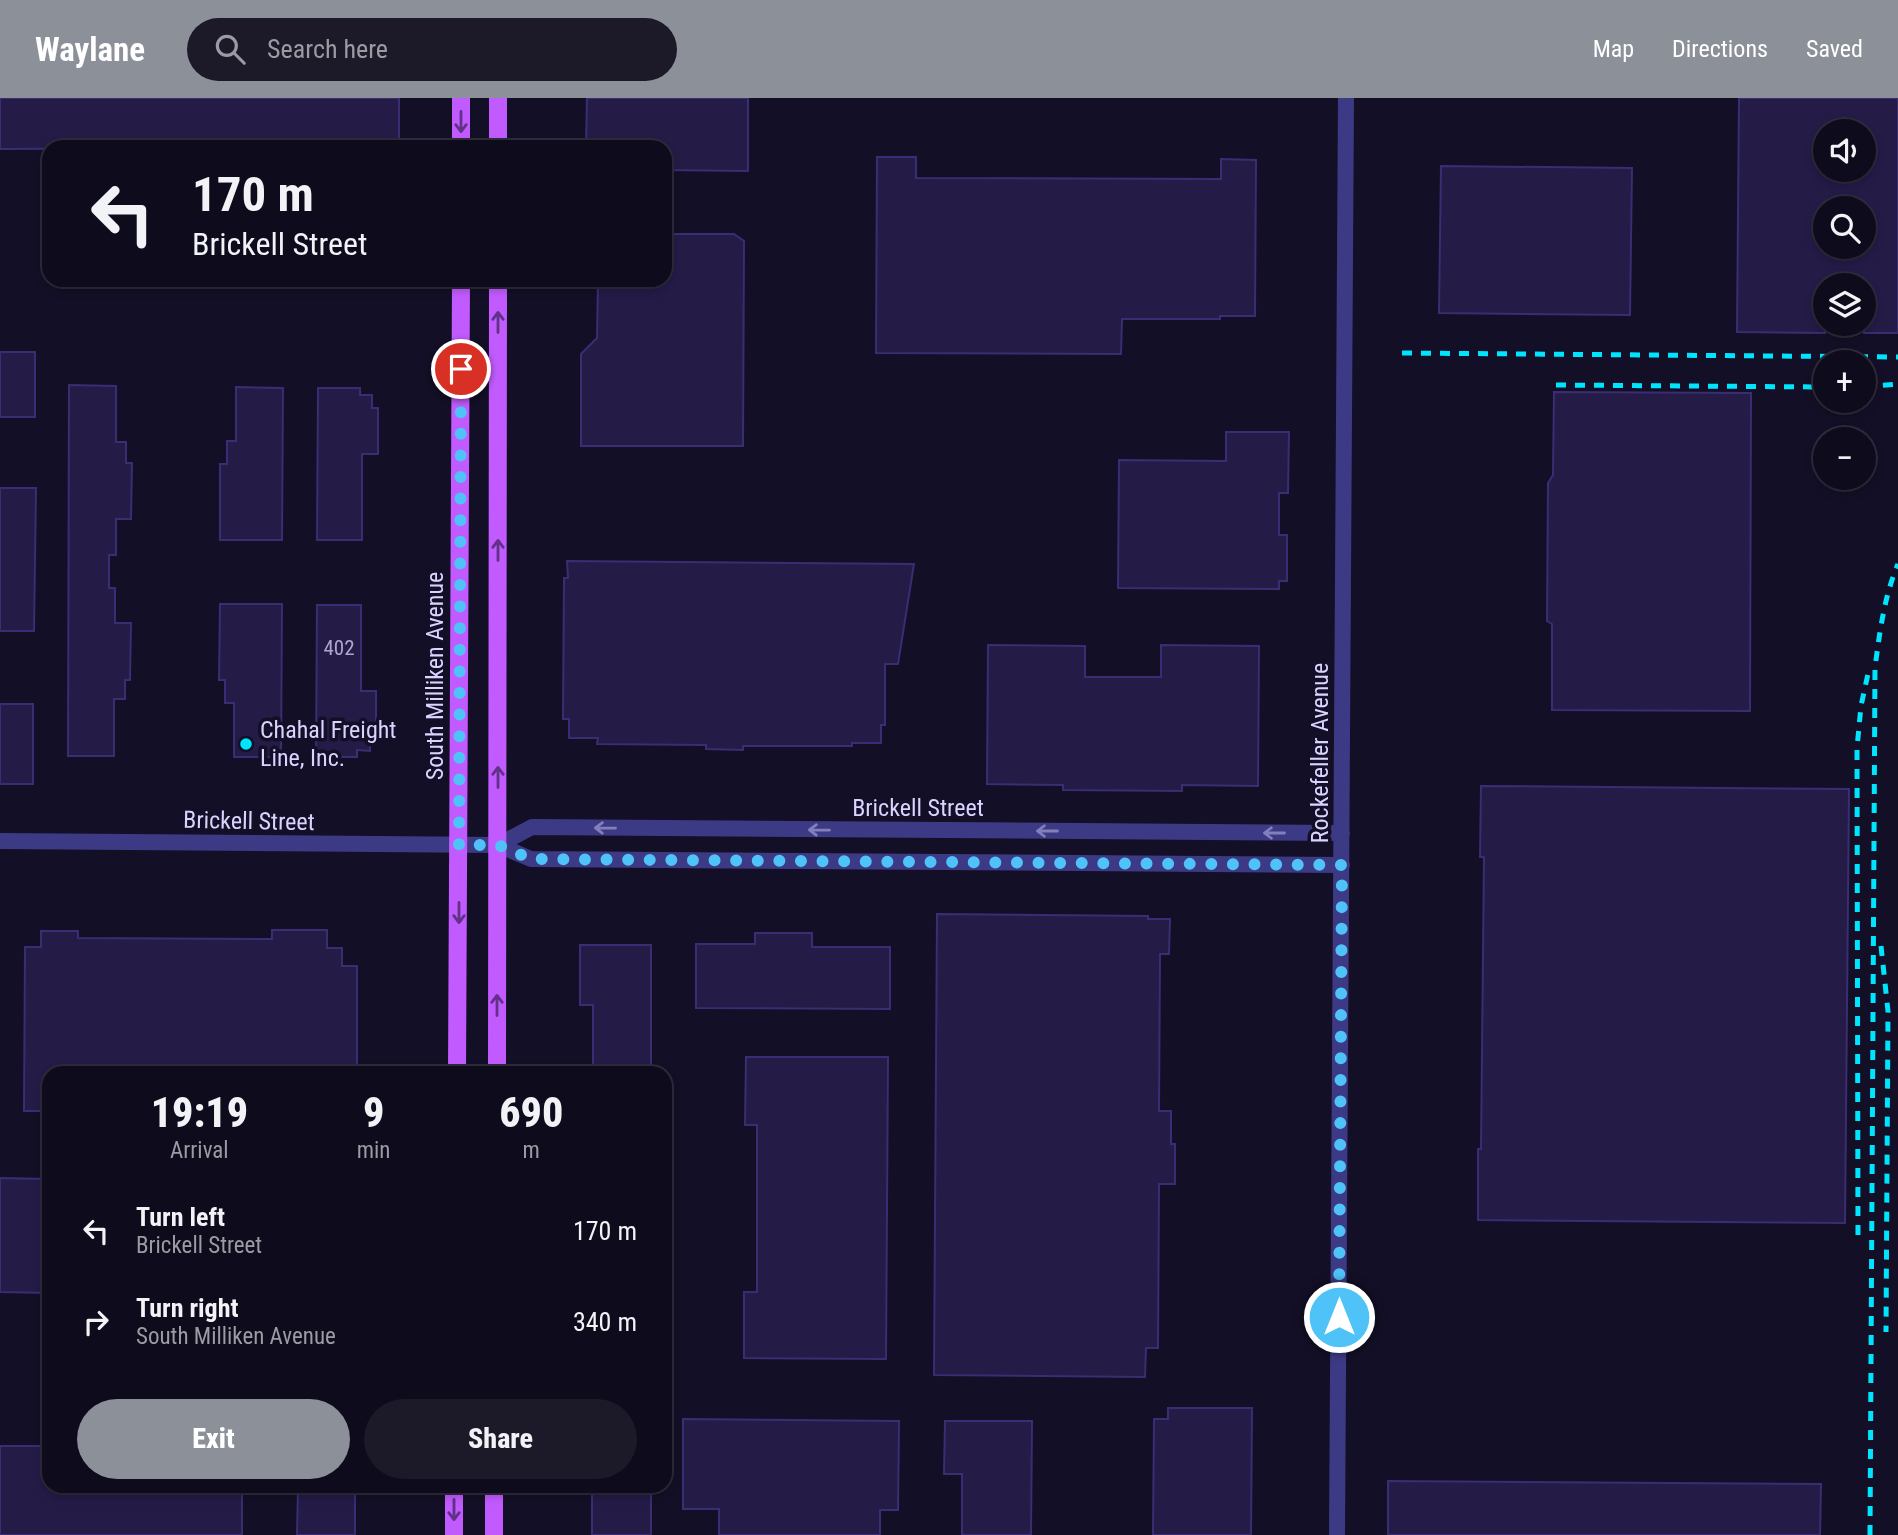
<!DOCTYPE html>
<meta charset="utf-8">
<style>
:root{--surface:#0e0b1c;--page:#1c1929;--text:#f1f3f6;--muted:#9b9ba3;--line:#2e2b3b;--accent:#8c9099}
body{margin:0;font-family:"Roboto Condensed",sans-serif;background:var(--page);color:var(--text);height:100vh;display:flex;flex-direction:column;font-size:26px;white-space:nowrap}
*{box-sizing:border-box;margin:0}
p{font-size:23px;color:var(--muted)}
.icon{flex:none;width:38px;height:38px;fill:none;stroke:currentColor;stroke-width:2;stroke-linecap:round;stroke-linejoin:round}
.map{position:relative;flex:1;overflow:hidden}
.details{position:absolute;left:42px;top:968px;width:630px;height:427px;display:flex;flex-direction:column;background:var(--surface);border-radius:21px;box-shadow:0 4px 10px #0003,0 0 0 2px var(--line)}
.details>*{flex:none}
.hud{position:absolute;left:42px;top:42px;width:630px;height:147px;border-radius:21px;box-shadow:0 4px 10px #0003,0 0 0 2px var(--line);background:#0e0b1c;color:var(--text);overflow:hidden}
.fabs{position:absolute;left:1813px;top:21px;display:grid;gap:14px}
.fabs a{display:grid;place-items:center;width:63px;height:63px;border-radius:50%;background:var(--surface);box-shadow:0 4px 10px #0003,0 0 0 2px var(--line);font-size:35px}
.pin{position:absolute;display:grid;place-items:center;width:60px;height:60px;color:#fff;margin:-30px;border:4px solid #fff;border-radius:50%;box-shadow:0 2px 7px #0007}
.me{position:absolute;width:77px;margin:-38px;rotate:0deg;stroke-linejoin:round;filter:drop-shadow(0 0 5px #0008)}
.turn{display:flex;align-items:center;gap:24px;height:147px;padding:0 35px;font-size:32px}
.turn .icon{width:91px;height:91px;stroke-width:2.5}
.turn b{display:block;font-size:49px;line-height:60px}
.eta{display:flex;justify-content:space-evenly;align-items:center;height:119px;text-align:center}
.eta b{font-size:42px;font-weight:800;line-height:49px}
.button{display:flex;gap:14px;margin-top:auto;padding:14px 35px}
.button a{flex:1;height:80px;border-radius:42px;background:var(--accent);color:#fff;font-size:28px;font-weight:800;line-height:80px;text-align:center}
.button a+a{background:var(--page);color:var(--text)}
ul{padding:0;list-style:none}
li{display:flex;align-items:center;gap:21px;height:91px;padding:0 35px}
li div{flex:1}
li b{display:block;font-size:26px}
li em{font-style:normal}
header{display:flex;align-items:center;gap:42px;box-sizing:border-box;height:98px;padding:0 35px;background:var(--accent);color:#fff}
header strong{font-size:33px}
nav{display:flex;gap:38px;margin-inline-start:auto;font-size:24px}
.search{width:490px;height:63px;background:var(--page);display:flex;align-items:center;gap:18px;box-sizing:border-box;padding:0 24px;border-radius:38px;color:var(--muted);font-size:26px}
.map>svg:first-child{display:block}
.building{fill:#241b47;stroke:#3b2d73;stroke-width:2;fill-rule:evenodd}
.lines{fill:none;stroke-linecap:round;stroke-linejoin:round}
.street{stroke:#3d3a85;stroke-width:16}
.primary{stroke:#c25bff;stroke-width:18}
.rail{stroke:#00e5ff;stroke-width:5;stroke-dasharray:10 9;stroke-linecap:butt}
.oneway{stroke:#623188}
.oneway2{stroke:#837fbc}
.route{stroke:#4fc3f7;stroke-width:12;stroke-dasharray:0 21.6}
.poi-dot{fill:#00e5ff;stroke:#130f26;stroke-width:2.5}
.labels{text-anchor:middle;stroke-width:7;stroke-linejoin:round;paint-order:stroke}
.number-label{font-size:21px;fill:#aca6d1}
.street-label{font-size:24px;fill:#d9d4ff;stroke:#130f26}
.poi-label{font-size:24px;fill:#d9d4ff;stroke:#130f26;text-anchor:start}
</style>
<header>
<strong>Waylane</strong>
<div class="search"><svg class="icon" aria-label="search" viewBox="0 0 24 24"><circle cx="10" cy="10" r="6"/><path d="M15 15l6 6"/></svg>Search here</div>
<nav><a>Map</a><a>Directions</a><a>Saved</a></nav>
</header>
<div class="map">
<svg width="1898" height="1437" viewBox="0 0 1898 1437">
<rect width="100%" height="100%" fill="#130f26"/>
<path class="building" d="M0,0h399v49l-399,2z
M587,0h161v73l-83,-1v-23h-79z
M1739,0h159v235h-34v-48h-39v48l-88,-1zM1825,33h39v39h-39zM1825,110h39v39h-39z
M877,59h39v21l305,1v-20l35,1 -1,156h-35v3h-98l-1,35 -245,-1z
M1441,68l191,2 -2,147 -191,-2z
M665,136h69l10,7 -1,205h-162v-92l16,-16 1,-58h67z
M0,254h35v65h-35z
M69,287l47,1v56h10v21h6l-1,56h-15v36h-7v33h6v35h16l-1,57h-5v19h-11v57h-46z
M236,289l47,1 -1,152h-62v-76h7v-23h9z
M318,290h42v7h12v13h6v46h-16v86h-45z
M1554,294l197,1 -1,318 -198,-1v-86l-5,-3 1,-138 5,-8z
M1226,334h63l-1,61h-9v42h8v46h-8v8l-161,-1 1,-128 107,1z
M0,390h36l-2,143h-34z
M567,463l347,3 -16,100h-13v61h-4v18h-29v3h-109v4l-37,-1v-4l-109,-1 1,-6h-29v-19h-6l1,-141h4z
M220,506h62l-1,153h-47v-54h-9v-23h-6z
M317,507h44v86h15v47h-6v13l-13,-1v7h-41z
M988,547l97,1v31h76v-32l98,1 -1,140 -76,-1v6l-119,-1v-5l-76,-1z
M0,606h33v80h-33z
M1481,688l368,3 -4,434 -367,-3v-71h3l3,-292h-4z
M937,816l211,2v3h22l-1,35h-9l-1,157h12v33h4v40h-16l-1,164h-12l-1,29 -211,-2z
M272,832h55v18h15v18h15v107h-308v38h-25l1,-164h16v-16h37v7l194,1z
M755,835h57v14h78v62l-194,-1v-64h59z
M580,847h71v128h-58v-68h-13z
M746,959h142l-2,302 -142,-1v-66h13v-167h-12z
M0,1080l49,1v114l-49,-1z
M1168,1310h84l-1,127h-98l1,-116h14z
M683,1321l216,2 -1,89h-18v25h-161v-26h-36z
M945,1323h87l-1,114h-69v-61h-18z
M0,1348h49v40h193v49h-242z
M1388,1383l433,3 -1,51h-432z
M298,1388h57v49h-58z
M592,1388h59v49h-59z"/>
<g class="lines">
<path class="street" d="M0,743l498,4 33,14 811,6
M498,747l34,-18 810,6
M1337,1437l9,-1437"/>
<path class="primary" d="M461,0v49
M498,0v49
M457,975l4,-793
M497,975l1,-793
M454,1437v-49
M494,1437v-49"/>
<path class="rail" d="M1402,255l496,4
M1556,287l269,2
M1864,289l34,-3
M1881,848l7,65 -2,321
M1858,1137l-1,-487 4,-42 8,-37
M1870,1437l5,-868c5,-36 9,-70 23,-103"/>
</g>
<defs><path id="oneway-shaft" d="M-6 0H5M1.5-3L5.5 0L1.5 3" fill="none" stroke-width="1.6" stroke-linecap="round" stroke-linejoin="round" transform="scale(1.75)"/></defs>
<g class="oneway">
<use href="#oneway-shaft" transform="translate(461 24) rotate(90)"/>
<use href="#oneway-shaft" transform="translate(498 224) rotate(-90)"/>
<use href="#oneway-shaft" transform="translate(498 452) rotate(-90)"/>
<use href="#oneway-shaft" transform="translate(498 679) rotate(-90)"/>
<use href="#oneway-shaft" transform="translate(459 815) rotate(90)"/>
<use href="#oneway-shaft" transform="translate(497 907) rotate(-90)"/>
<use href="#oneway-shaft" transform="translate(454 1412) rotate(90)"/>
</g>
<g class="oneway2">
<use href="#oneway-shaft" transform="translate(605 730) rotate(-179)"/>
<use href="#oneway-shaft" transform="translate(819 732) rotate(-179)"/>
<use href="#oneway-shaft" transform="translate(1047 733) rotate(-180)"/>
<use href="#oneway-shaft" transform="translate(1274 735) rotate(-180)"/>
</g>
<g class="lines">
<path class="route" d="M461,271l-2,476h39l33,14 811,6 -3,452"/>
</g>
<circle class="poi-dot" cx="246" cy="646" r="7"/>
<g class="labels">
<g class="number-label">
<text x="339" y="557">402</text>
</g>
<g class="street-label">
<text transform="translate(435 578) rotate(-90)" y="8">South Milliken Avenue</text>
<text transform="translate(1320 655) rotate(-90)" y="8">Rockefeller Avenue</text>
<text x="918" y="718">Brickell Street</text>
<text transform="translate(249 723) rotate(1)" y="8">Brickell Street</text>
</g>
<g class="poi-label">
<text x="260" y="640">Chahal Freight<tspan x="260" dy="28">Line, Inc.</tspan></text>
</g>
</g>
</svg>
<div class="fabs">
<a><svg class="icon" aria-label="sound" viewBox="0 0 24 24"><path d="M4 9h4l5-4v14l-5-4H4zM17 9q2 3 0 6"/></svg></a>
<a><svg class="icon" aria-label="search" viewBox="0 0 24 24"><circle cx="10" cy="10" r="6"/><path d="M15 15l6 6"/></svg></a>
<a><svg class="icon" aria-label="layers" viewBox="0 0 24 24"><path d="M12 4l9 5-9 5-9-5zM3 14l9 5 9-5"/></svg></a>
<a>+</a>
<a>−</a>
</div>
<div class="pin" style="left:461px;top:271px;background:#d93025"><svg class="icon" aria-label="arrive" viewBox="0 0 24 24"><path d="M6 21V4h12l-3 4 3 4H6"/></svg></div>
<svg class="me" style="left:1339px;top:1219px" viewBox="-20 -20 40 40"><circle r="17" fill="#4fc3f7" stroke="#fff" stroke-width="3"/><path d="M0-11L8 9 0 5-8 9z" fill="#fff"/></svg>
<div class="hud">
<div class="turn"><svg class="icon" aria-label="left" viewBox="0 0 24 24"><path d="M17 20v-9H6M10 6l-5 5 5 5"/></svg><div><b>170 m</b>Brickell Street</div></div>
</div>
<section class="details">
<div class="eta">
<div><b>19:19</b><p>Arrival</p></div>
<div><b>9</b><p>min</p></div>
<div><b>690</b><p>m</p></div>
</div>
<ul>
<li><svg class="icon" aria-label="left" viewBox="0 0 24 24"><path d="M17 20v-9H6M10 6l-5 5 5 5"/></svg><div><b>Turn left</b><p>Brickell Street</p></div><em>170 m</em></li>
<li><svg class="icon" aria-label="right" viewBox="0 0 24 24"><path d="M7 20v-9h11M14 6l5 5-5 5"/></svg><div><b>Turn right</b><p>South Milliken Avenue</p></div><em>340 m</em></li>
</ul>
<div class="button"><a>Exit</a><a>Share</a></div>
</section>
</div>
